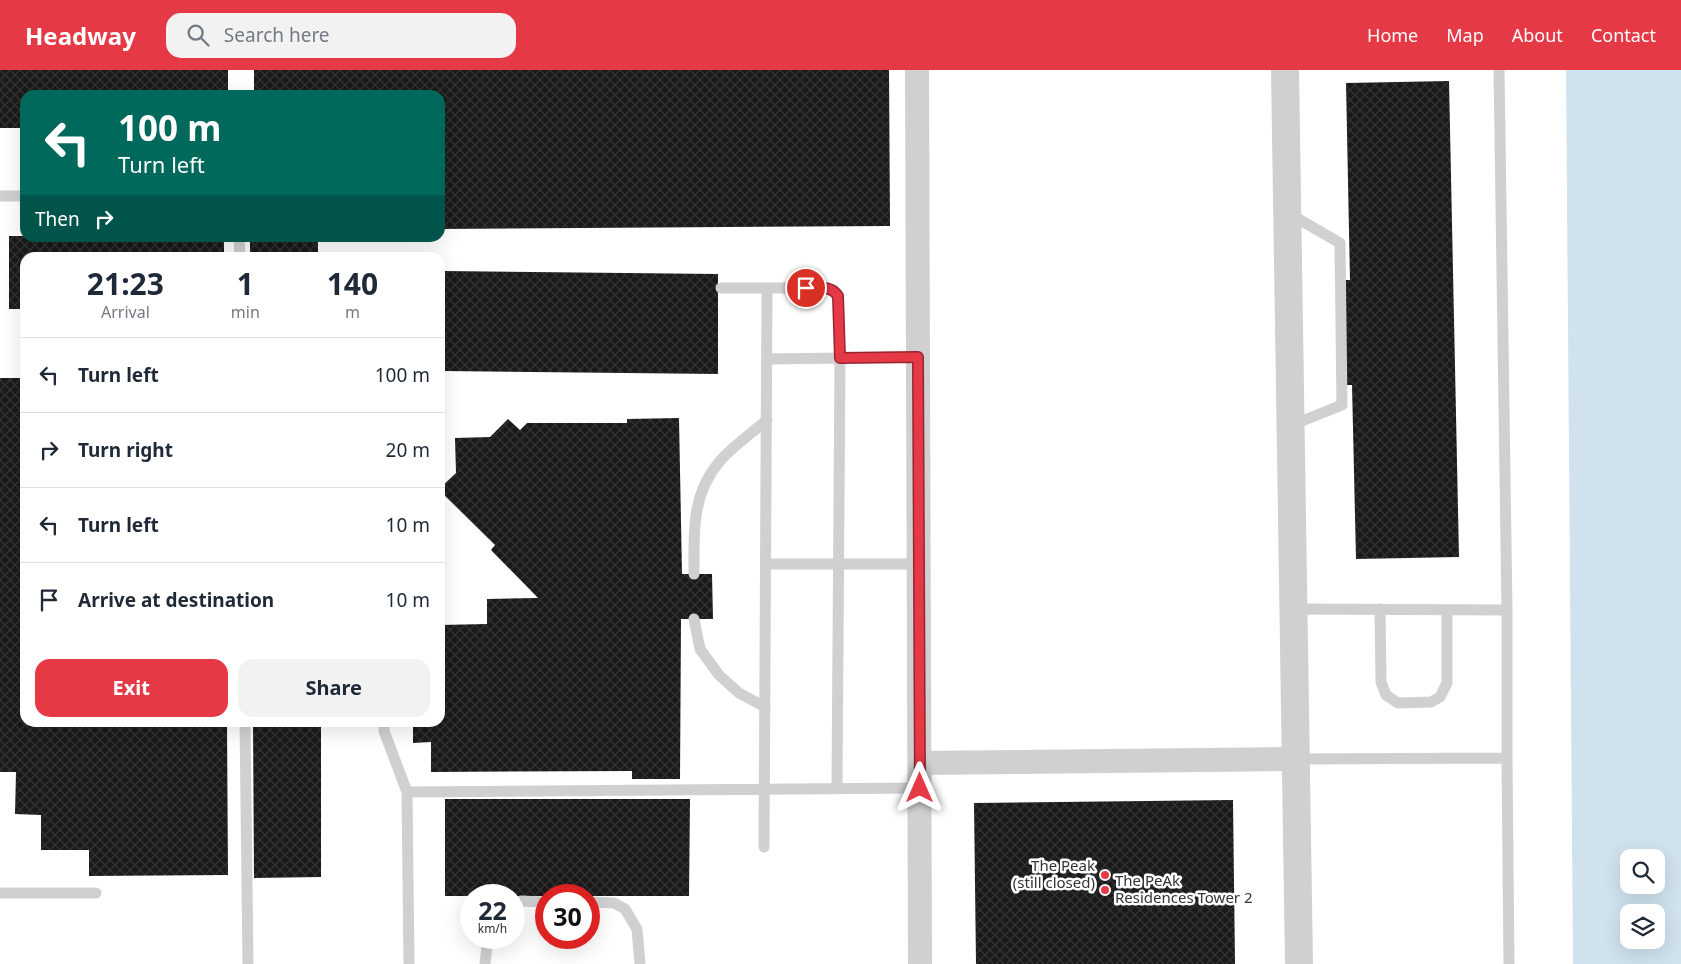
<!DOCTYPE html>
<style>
:root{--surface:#fff;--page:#f2f2f3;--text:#1f2937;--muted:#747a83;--line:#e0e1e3;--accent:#e63946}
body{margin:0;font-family:"Noto Sans",sans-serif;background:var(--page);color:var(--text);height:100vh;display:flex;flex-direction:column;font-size:19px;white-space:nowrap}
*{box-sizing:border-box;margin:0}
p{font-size:16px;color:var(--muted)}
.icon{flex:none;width:28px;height:28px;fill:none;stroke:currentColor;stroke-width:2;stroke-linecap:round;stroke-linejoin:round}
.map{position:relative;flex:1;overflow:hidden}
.side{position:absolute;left:20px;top:182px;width:425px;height:475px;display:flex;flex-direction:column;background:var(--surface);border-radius:15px;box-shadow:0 5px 20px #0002}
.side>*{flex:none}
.hud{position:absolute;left:20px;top:20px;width:425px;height:152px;border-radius:15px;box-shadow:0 5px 20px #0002;background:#00695c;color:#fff;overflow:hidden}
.fabs{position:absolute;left:1620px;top:779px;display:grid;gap:10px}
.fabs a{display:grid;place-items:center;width:45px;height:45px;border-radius:10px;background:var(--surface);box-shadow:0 5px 20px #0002;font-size:25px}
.speed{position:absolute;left:460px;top:814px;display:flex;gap:10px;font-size:25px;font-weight:700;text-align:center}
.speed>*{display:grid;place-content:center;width:65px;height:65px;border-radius:50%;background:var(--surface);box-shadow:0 5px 20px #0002;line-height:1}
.speed small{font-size:12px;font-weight:400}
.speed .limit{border:8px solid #d22;background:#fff;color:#111}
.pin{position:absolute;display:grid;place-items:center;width:42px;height:42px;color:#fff;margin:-21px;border:2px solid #fff;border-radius:50%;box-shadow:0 1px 5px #0007}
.me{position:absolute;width:55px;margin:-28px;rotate:0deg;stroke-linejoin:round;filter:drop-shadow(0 0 4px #0008)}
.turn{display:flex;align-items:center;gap:18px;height:105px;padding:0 15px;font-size:22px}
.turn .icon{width:65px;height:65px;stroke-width:2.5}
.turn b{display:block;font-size:35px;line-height:42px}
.then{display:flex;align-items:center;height:48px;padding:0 15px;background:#0003;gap:10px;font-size:19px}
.eta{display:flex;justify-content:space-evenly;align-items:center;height:85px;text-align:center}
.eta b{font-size:30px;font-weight:700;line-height:35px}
.cta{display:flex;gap:10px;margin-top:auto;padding:10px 15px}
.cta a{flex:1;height:58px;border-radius:15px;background:var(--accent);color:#fff;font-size:20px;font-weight:700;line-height:58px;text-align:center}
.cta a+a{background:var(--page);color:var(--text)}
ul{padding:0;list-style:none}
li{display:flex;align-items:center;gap:15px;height:75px;padding:0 15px;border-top:1px solid var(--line)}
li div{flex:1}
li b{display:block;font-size:19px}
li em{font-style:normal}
header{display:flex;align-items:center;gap:30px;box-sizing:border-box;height:70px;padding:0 25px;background:var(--accent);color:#fff}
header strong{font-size:24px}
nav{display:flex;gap:28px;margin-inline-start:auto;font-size:18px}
.search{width:350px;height:45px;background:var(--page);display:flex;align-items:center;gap:12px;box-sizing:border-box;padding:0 18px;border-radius:15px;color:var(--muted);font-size:19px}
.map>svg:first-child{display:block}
.water{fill:#cfe2ee;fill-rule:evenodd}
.building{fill:url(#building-cross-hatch)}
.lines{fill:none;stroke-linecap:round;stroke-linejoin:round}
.service{stroke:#d0d0d0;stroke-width:11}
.minor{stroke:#d0d0d0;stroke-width:24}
.tertiary{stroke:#d0d0d0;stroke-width:28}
.route-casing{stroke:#96252e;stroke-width:12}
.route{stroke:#e63946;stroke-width:9}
.poi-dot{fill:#e63946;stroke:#fff;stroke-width:2}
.labels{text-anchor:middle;stroke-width:5;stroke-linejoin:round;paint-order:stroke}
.poi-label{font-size:15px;fill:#333;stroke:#fff;text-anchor:end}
</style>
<header>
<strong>Headway</strong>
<div class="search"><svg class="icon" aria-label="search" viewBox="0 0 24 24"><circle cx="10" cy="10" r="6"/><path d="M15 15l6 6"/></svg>Search here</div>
<nav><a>Home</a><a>Map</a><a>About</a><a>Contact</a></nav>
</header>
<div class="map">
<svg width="1681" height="894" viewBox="0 0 1681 894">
<defs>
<pattern id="building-cross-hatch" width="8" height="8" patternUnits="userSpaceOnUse" patternTransform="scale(1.25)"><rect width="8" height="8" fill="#1a1a1a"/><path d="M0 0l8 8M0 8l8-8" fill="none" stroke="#333"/></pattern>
</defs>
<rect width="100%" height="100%" fill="#fff"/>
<path class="water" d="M1566,0h115v894h-108zM1629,788h27v27h-27zM1629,842h27v28h-27z"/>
<path class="building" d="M0,0h228v25h-203v33h-25z
M254,0h635l1,156 -450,3v-134h-186z
M1449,11l10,476 -103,2 -4,-174h-14l-2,-105h14l-4,-197z
M9,166h16v2h199v20h-199v51h-16z
M318,170v18h-68v-17z
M443,201l275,3v100l-276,-3z
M0,308h25v344h202l1,153 -139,1v-26h-48v-35l-26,-1 1,-42h-16z
M679,348l3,156h30l1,45h-32l-1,160h-48v-8l-201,1v-30l-18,1v-21h27v-97l47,-1v-25l51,-1 -47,-48 4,-5 -55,-54v-3l16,-15 -1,-35 35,-1 18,-18 12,11 7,-7h100v-4z
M253,652h68v155l-67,1z
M445,729h245l-1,97h-244z
M1233,730l2,164h-259l-2,-161z"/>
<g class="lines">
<path class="service" d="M1499,0l8,540v148l2,206
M0,126h25
M1288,143l52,30 2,162 -50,20
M239,168l1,20
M721,218h105l8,2 4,6 2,62 -3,430
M767,289l151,-2
M766,494h153
M694,504c0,-42 -3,-79 26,-113 13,-15 32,-28 47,-41
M1293,539l214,1
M1380,539l1,73 5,13 12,8 33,-1 9,-5 7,-14v-73
M694,549l6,30 19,26 20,18 26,14
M245,652l3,242
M384,652v9l23,61 2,172
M1296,689l211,-1
M407,722l513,-4
M764,777l3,-558
M0,823h96
M589,832l25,1 11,6 12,20 3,35
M514,833l7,-2 25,1
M485,894l3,-26"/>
<path class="minor" d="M917,0l3,894
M920,693l375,-4"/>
<path class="tertiary" d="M1285,0l14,894"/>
</g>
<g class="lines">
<g class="route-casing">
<path id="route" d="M806,218c12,0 25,-3 32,8l2,62 78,-1 2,431"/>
</g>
<use href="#route" class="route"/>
</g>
<g class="poi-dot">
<circle cx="1105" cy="805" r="5"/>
<circle cx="1105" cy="820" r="5"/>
</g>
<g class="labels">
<g class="poi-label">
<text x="1095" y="801">The Peak<tspan x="1095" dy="17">(still closed)</tspan></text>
<text x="1115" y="816" text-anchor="start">The PeAk<tspan x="1115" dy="17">Residences Tower 2</tspan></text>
</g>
</g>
</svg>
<div class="fabs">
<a><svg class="icon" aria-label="search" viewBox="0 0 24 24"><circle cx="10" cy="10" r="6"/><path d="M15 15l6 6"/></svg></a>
<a><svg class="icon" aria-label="layers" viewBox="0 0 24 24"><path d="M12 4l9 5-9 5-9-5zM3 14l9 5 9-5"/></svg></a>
</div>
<div class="speed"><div>22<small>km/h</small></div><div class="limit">30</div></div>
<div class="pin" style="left:806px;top:218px;background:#d93025"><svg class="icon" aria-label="arrive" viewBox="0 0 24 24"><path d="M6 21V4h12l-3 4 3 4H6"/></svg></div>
<svg class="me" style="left:920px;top:718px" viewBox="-20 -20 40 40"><path d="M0-17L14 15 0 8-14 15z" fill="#e63946" stroke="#fff" stroke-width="4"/></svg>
<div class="hud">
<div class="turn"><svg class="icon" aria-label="left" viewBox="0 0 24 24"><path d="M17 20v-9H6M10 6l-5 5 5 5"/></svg><div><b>100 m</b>Turn left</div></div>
<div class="then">Then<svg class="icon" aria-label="right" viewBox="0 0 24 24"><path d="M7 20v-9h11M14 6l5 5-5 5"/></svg></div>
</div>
<section class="side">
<div class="eta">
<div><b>21:23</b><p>Arrival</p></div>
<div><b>1</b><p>min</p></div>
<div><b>140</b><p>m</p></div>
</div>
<ul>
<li><svg class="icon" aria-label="left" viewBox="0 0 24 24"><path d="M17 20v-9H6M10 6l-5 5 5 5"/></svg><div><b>Turn left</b></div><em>100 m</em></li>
<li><svg class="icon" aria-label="right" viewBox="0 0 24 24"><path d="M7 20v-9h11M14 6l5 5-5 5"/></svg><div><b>Turn right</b></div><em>20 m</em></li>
<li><svg class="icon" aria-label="left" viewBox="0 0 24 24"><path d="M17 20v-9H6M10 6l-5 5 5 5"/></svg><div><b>Turn left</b></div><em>10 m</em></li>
<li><svg class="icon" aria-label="arrive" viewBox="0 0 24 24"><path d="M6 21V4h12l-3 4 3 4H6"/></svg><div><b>Arrive at destination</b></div><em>10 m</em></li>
</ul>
<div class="cta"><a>Exit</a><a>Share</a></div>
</section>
</div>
